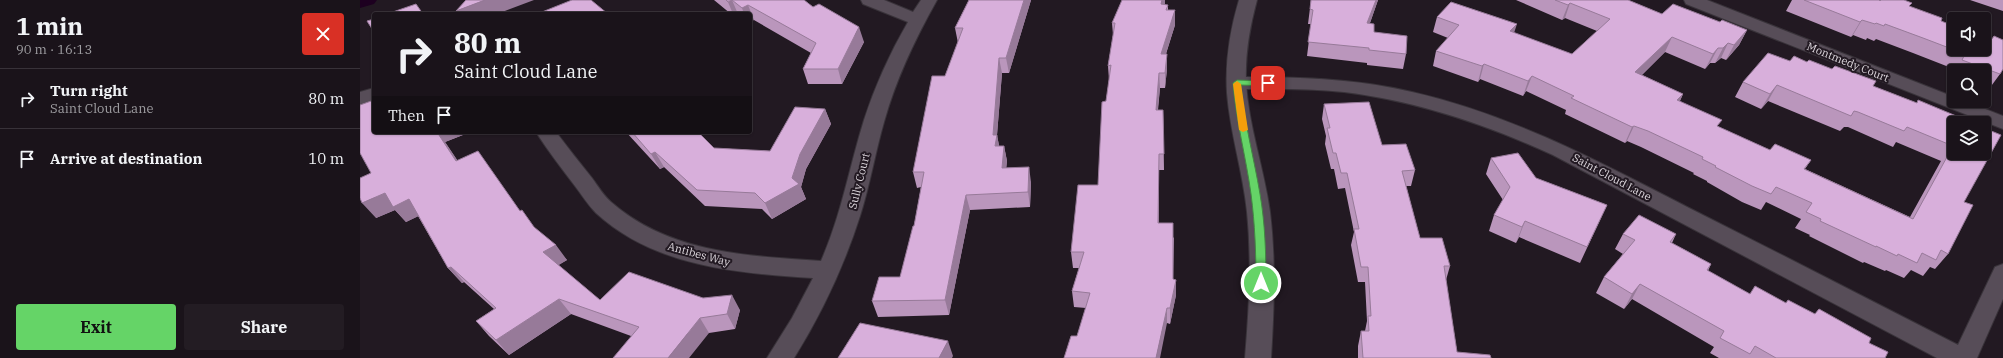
<!DOCTYPE html>
<meta charset="utf-8">
<style>
:root{--surface:#1a131a;--page:#231c23;--text:#f1f3f6;--muted:#9f9ea2;--line:#383239;--accent:#65d467}
body{margin:0;font-family:"IBM Plex Serif",serif;background:var(--page);color:var(--text);height:100vh;display:flex;flex-direction:column;font-size:15px;white-space:nowrap}
*{box-sizing:border-box;margin:0}
p{font-size:13px;color:var(--muted)}
.icon{flex:none;width:22px;height:22px;fill:none;stroke:currentColor;stroke-width:2;stroke-linecap:round;stroke-linejoin:round}
.map{position:relative;flex:1;overflow:hidden}
.drawer{display:flex;flex-direction:column;background:var(--surface);width:360px}
.drawer>*{flex:none}
.hud{position:absolute;left:12px;top:12px;width:380px;height:122px;border-radius:4px;box-shadow:0 1px 3px #0004,0 0 0 1px var(--line);background:#1a131a;color:var(--text);overflow:hidden}
.fabs{position:absolute;left:1587px;top:12px;display:grid;gap:8px}
.fabs a{display:grid;place-items:center;width:44px;height:44px;border-radius:4px;background:var(--surface);box-shadow:0 1px 3px #0004,0 0 0 1px var(--line);font-size:20px}
.pin{position:absolute;display:grid;place-items:center;width:34px;height:34px;color:#fff;margin:-17px;border-radius:8px;box-shadow:0 2px 6px #0006}
.me{position:absolute;width:44px;margin:-22px;rotate:0deg;stroke-linejoin:round;filter:drop-shadow(0 0 3px #0008)}
.turn{display:flex;align-items:center;gap:14px;height:84px;padding:0 16px;font-size:18px}
.turn .icon{width:52px;height:52px;stroke-width:2.5}
.turn b{display:block;font-size:28px;line-height:34px}
.then{display:flex;align-items:center;height:38px;padding:0 16px;background:#0003;gap:8px;font-size:15px}
.round{display:grid;place-items:center;flex:none;width:42px;height:42px;border-radius:4px;background:var(--page)}
.overview{display:flex;align-items:center;justify-content:space-between;height:68px;padding:0 16px}
h1{font-size:24px;font-weight:700;line-height:30px}
.action{display:flex;gap:8px;margin-top:auto;padding:8px 16px}
.action a{flex:1;height:46px;border-radius:4px;background:var(--accent);color:#111;font-size:16px;font-weight:700;line-height:46px;text-align:center}
.action a+a{background:var(--page);color:var(--text)}
ul{padding:0;list-style:none}
li{display:flex;align-items:center;gap:12px;height:60px;padding:0 16px;border-top:1px solid var(--line)}
li div{flex:1}
li b{display:block;font-size:15px}
li em{font-style:normal}
main{display:flex;flex:1;min-height:0}
.map>svg:first-child{display:block}
.lines{fill:none;stroke-linecap:round;stroke-linejoin:round}
.canal{fill:#1d0020;fill-rule:evenodd}
.minor-casing{stroke:#39333a;stroke-width:2}
.tertiary-casing{stroke:#39333a;stroke-width:2}
.minor{fill:#574d58;fill-rule:evenodd}
.tertiary{fill:#574d58;fill-rule:evenodd}
.wall{fill:#ba96bc}
.shaded-wall{fill:#977a99}
.building{fill:#d8afdb;stroke:#977a99}
.route{fill:#65d467;stroke:#428a43}
.slow{fill:#f59e0b}
.labels{text-anchor:middle;stroke-width:4;stroke-linejoin:round;paint-order:stroke}
.street-label{font-size:11px;fill:#ded8de;stroke:#221922}
</style>
<main>
<section class="drawer">
<div class="overview"><div><h1>1 min</h1><p>90 m · 16:13</p></div><a class="round" style="background:#d93025;color:#fff"><svg class="icon" aria-label="close" viewBox="0 0 24 24"><path d="M6 6l12 12M18 6L6 18"/></svg></a></div>
<ul>
<li><svg class="icon" aria-label="right" viewBox="0 0 24 24"><path d="M7 20v-9h11M14 6l5 5-5 5"/></svg><div><b>Turn right</b><p>Saint Cloud Lane</p></div><em>80 m</em></li>
<li><svg class="icon" aria-label="arrive" viewBox="0 0 24 24"><path d="M6 21V4h12l-3 4 3 4H6"/></svg><div><b>Arrive at destination</b></div><em>10 m</em></li>
</ul>
<div class="action"><a>Exit</a><a>Share</a></div>
</section>
<div class="map">
<svg width="1643" height="358" viewBox="0 0 1643 358">
<rect width="100%" height="100%" fill="#221922"/>
<g class="lines">
<path class="canal" d="M0,0h17l-3,4 -14,4z"/>
<g class="minor-casing">
<path id="minor" d="M501,0h23l29,12 8,-12h16c-22,39 -41,79 -53,122 -9,31 -14,63 -24,94 -16,50 -38,97 -66,142h-27l25,-40 21,-40c-76,-5 -158,-11 -217,-65 -8,-8 -14,-18 -21,-27 -13,-17 -27,-35 -39,-54h20c12,16 24,31 36,46 6,8 11,17 19,24 58,51 136,54 210,59 21,-48 28,-93 43,-141 11,-34 26,-67 44,-98l-45,-18z
M1324,0h23l247,97v4h11l38,15v13l-317,-125z
M877,77c59,0 117,1 175,15 100,23 186,69 277,116 90,45 179,91 269,137l37,-78 8,-3v35l-26,59h-40l-384,-203c-68,-31 -136,-54 -209,-63 -36,-4 -71,-3 -107,-3l-7,-2 -2,-4 2,-4z
M14,88v13l-14,4v-13z"/>
</g>
<g class="tertiary-casing">
<path id="tertiary" d="M879,0h18c-7,26 -12,53 -11,81 2,44 18,87 24,131 6,49 4,98 1,146h-26c4,-48 7,-97 2,-146 -4,-40 -17,-79 -20,-119 -2,-32 3,-63 12,-93z"/>
</g>
<use href="#minor" class="minor"/>
<use href="#tertiary" class="tertiary"/>
</g>
<path class="wall" d="M354,0h90l9,7 51,35 -22,42h-34l-5,-15 8,-16 -57,-33 -4,-6h-19z
M609,0h62l-22,73h-7l-5,62 2,11h5l3,15 -1,7 25,14 -1,25 -60,3 -21,105 -71,2 -6,-16 28,-24 14,-51 7,-39 -4,1 -4,-16 32,-96 13,-33 -3,-15z
M951,0h67l-8,23 4,9 32,22 -3,15 -36,-4v-2l-60,-7 4,-32h-3z
M1156,0h112l34,14 58,8 27,8 -8,15 -13,15 -5,-2 -6,5h-5l-5,6 -40,-17 -23,23 41,19 -3,7 39,26 51,23 41,10 -6,9 105,48 31,-56 -45,-19 -3,5 -45,-20h-4l-4,4 -72,-30 -7,8 -26,-12 8,-15 47,-21 17,1 66,24 44,17 56,20 -9,79 -16,52 -13,15 -5,-2 -7,9 -12,-6 -7,8 -18,-8 -1,1 -21,-9 -1,1 -54,-27 1,-1 -15,-7 6,-9 -35,-17 -5,8 -19,-8 -35,-20v-1l-14,-7 1,-1 -53,-26 -14,-6 -2,2 -60,-29 1,-4 -40,-19 -3,5 -43,-17 -2,3 -45,-16 3,-15 12,-13 -15,-6 4,-15 77,16 58,21 25,-23 -32,-13 -3,2z
M1432,0h87l30,6 32,15 43,28 16,25 -11,15 -5,-1v-17h-30v5l-3,-1 3,-6 -41,-16 -37,-14 -2,2 -7,-3 -1,2 -13,-5 -2,2 -65,-26z
M1610,0h33v11z
M805,5h3v5l7,15 -9,29h1v15l-2,19h-5l-2,22h5l1,60h-5v53l15,15 -1,41 3,1v15l-6,29 -3,-1 -90,13 9,-28 -12,-1 -2,-16 7,-23h-6l-2,-16 27,-67 8,-84 3,-21 -1,-14 5,-31 -1,-12z
M964,104l58,41 33,25 -4,16h-5l14,52 30,28 -4,14 11,72 34,6h-133v-12l3,-15h4l2,-10 -2,-39h-7l-7,-37 3,-13 -9,-44 -7,1 -4,-20h-3l-6,-25 1,-8 -4,-17z
M465,109l6,15 -25,45 -5,18 5,12 -34,20 -10,-10 -57,-3 -41,-39 -4,2 -34,-37h77v1l-3,2 14,13 56,3z
M14,132h93l1,1 -23,9 12,18 63,51 14,17 33,32 -9,5 42,35 103,-2 37,12 -5,19 -26,4 -78,3 -60,-22 -62,41 -20,-19 -13,-15 18,-12 -30,-27 -2,1 -14,-15 -30,-52 -12,6 -11,-12 -19,8z
M1131,158l45,20 71,27 -27,58 -61,-26 -3,6 -27,-12 5,-16 9,-15 -17,-26z
M1263,234h53l-4,9 39,21 -3,7 42,23 36,9 29,11 4,-5 50,34 16,15h-166l-9,-5 4,-6 -82,-48 -8,10 -28,-16 8,-16 19,-23 -8,-5z"/>
<path class="shaded-wall" d="M125,0h49l-37,14h-39l-2,-3z
M372,0l6,14h-5l-5,-12z
M664,0h7l-22,73 -3,-15z
M802,0h3v6l-4,-2z
M1016,0h2l-13,37 2,-14z
M1210,3l-5,15 -3,2 6,-15z
M388,5l6,15 -4,2v-8h-6l-2,-6z
M815,10v15l-14,44v-15z
M1502,20l-9,15 -2,2 9,-15z
M1157,24l-5,15 -2,-8z
M499,27l5,15 -22,42 -4,-15z
M1387,30l-8,15 -13,15 8,-15z
M1312,37l-7,15 -36,35 6,-15z
M1368,43l-7,15 -6,5 8,-15z
M1358,48l-8,15 -5,6 8,-15z
M807,54v15l-2,19v-15z
M639,58l3,15 -5,62 3,15 -4,-2 -3,-13z
M1124,64l-4,15 -2,3 4,-16z
M799,73l1,15 -4,37v-15z
M1172,76l-6,15 -3,5 5,-15z
M1417,85l-9,16 -7,8 9,-15z
M1323,94l-7,15 1,-9z
M465,109l6,15 -25,45 -5,18 5,12 -34,20 -7,-16 27,-25 8,-24z
M1274,126l-7,15 -2,2 7,-16z
M77,132h30l1,1 -23,9 23,34 -12,-15z
M333,132h10v1l-8,4z
M644,146l3,15 -2,23 -3,-16z
M295,152l9,15 -4,2 -9,-15z
M799,154v84l-1,-15z
M669,167l2,15 -1,25 -2,-15z
M25,193l24,6 12,16 -15,7 -11,-12 -19,8 -14,-15z
M606,195l4,15 -21,105 -4,-15z
M1165,221l-6,16 -3,6 6,-16z
M196,245l11,15 -13,8 -11,-16z
M91,267l13,15 -2,1 -14,-15z
M816,280v15l-6,29v-16z
M1280,284l-8,15 -8,10 8,-15z
M372,295l8,15 -5,19 -8,-15z
M199,299l12,15 -62,41 -13,-15z
M807,308v15l-7,35h-4z
M340,318l9,15 -20,25h-21z
M588,341l5,15 -1,2h-13z"/>
<path class="building" d="M106,0h19l-29,11z
M212,0h19l17,14h-71z
M366,0h78l9,7 6,-3 40,23 -21,42h-35l13,-26 -68,-38 -6,3 -10,-8 -4,2z
M609,0h55l-18,58h-7l-6,77h4l-2,11h9l-2,22 27,-1 -1,25 -62,3 -21,105 -73,1 7,-24h21l13,-51h1l10,-54h-11l19,-96h13l18,-48h-8z
M762,0h40l-1,4 7,1 -2,5h9l-14,44h6l-2,19h-6l-3,37h7l1,44h-5l-1,69h15v56l3,1 -6,28h-3l-11,50h-92l7,-22h6l13,-43 -18,-2 12,-39h-13l7,-67h20l4,-83 4,-1 5,-36 -3,1 7,-43h-3z
M951,0h65l-9,23 7,1v8l33,4 -1,18 -37,-4v-2l-61,-6 5,-32 -3,-1z
M1195,0h73l34,14 11,-10 47,18 2,-2 25,10 -13,15 -6,-2 -5,5h-5l-5,6 -41,-17 -37,35 48,22 -6,6 45,20 -5,6 53,24 5,-6 36,16 -7,9 109,50 40,-73 -46,-19 -3,4 -46,-19 -4,-1 -3,5 -74,-31 -7,9 -27,-12 25,-29 22,8 4,-5 13,6 2,-2 23,9 3,-3 41,15 -3,5 44,17 1,-3 55,23h-19v30h30v-25l17,7 -37,67 9,3 -25,49 -7,-4 -5,10 -14,-7 -5,10 -19,-9 -1,2 -21,-10v1l-56,-26 1,-2 -15,-7 6,-9 -36,-16 -5,7 -19,-8 -37,-19 1,-1 -14,-7 1,-2 -55,-26 -14,-5 -2,1 -61,-29 3,-2 -42,-20 -4,5 -44,-17 -2,2 -46,-15 23,-26 -22,-8 14,-15 66,22 -7,7 62,23 38,-35 -40,-16 -2,2z
M1444,0h75l1,1 1,-1h23l8,3 -3,3 33,12 -1,3 13,5v23h30v-13l8,3 2,-3 9,4v29l-3,5 -38,-14 3,-6 -42,-16 -38,-14 -1,2 -8,-3 -1,1 -13,-4 -2,2z
M56,4l7,10h-36z
M14,19v13l-7,-11z
M14,100v32h63l19,29 22,-10 42,60 2,-1 12,17 22,18 -13,7 57,48 29,-28 74,26 29,-3 -5,19 -27,4 -32,40h-55l26,-31 -80,-28 -63,41 -20,-19 20,-13 -45,-41 -3,1 -39,-69 -16,8 -8,-14 -23,10 -2,-5v-20l11,-5 -11,-20v-48z
M1009,102l13,43 24,-1 9,26 -13,1 18,67h22l8,28h-6l13,86 33,3 1,3h-128l-2,-27h8l-1,-15h3l-3,-49h-7l-7,-38h5l-12,-56h-6l-5,-20h-3l-6,-25h3l-6,-24z
M435,107l30,2 -25,45 -8,24 7,6 -34,19 -10,-10 -58,-3 -42,-38 -4,2 -19,-22h66l16,16 56,3z
M1158,153l18,25 71,27 -20,42 -62,-26 -3,6 -28,-12 16,-28 -19,-29z
M1279,215l37,19 -6,8 41,22 -4,6 43,24 5,-8 31,17 2,-3 27,14 4,-5 52,29 -2,5 19,9 -3,6h-109l-21,-12 -5,8 -30,-16 4,-7 -84,-47 -8,10 -28,-17 31,-37 -12,-6z
M500,323l88,18 -9,17h-101z"/>
<path class="route" d="M877,80l31,1 4,2 -4,3 -27,-1c3,37 13,73 19,109 5,29 6,59 6,89l-5,4 -5,-4c0,-29 -1,-59 -5,-89 -5,-37 -15,-73 -18,-111z"/>
<path class="slow" d="M877,81l4,3 7,46 -5,2 -4,-2 -6,-46z"/>
<g class="labels">
<g class="street-label">
<text transform="translate(1488 62) rotate(22)" y="4">Montmedy Court</text>
<text transform="translate(1252 177) rotate(28)" y="4">Saint Cloud Lane</text>
<text transform="translate(499 181) rotate(-76)" y="4">Sully Court</text>
<text transform="translate(339 254) rotate(15)" y="4">Antibes Way</text>
</g>
</g>
</svg>
<div class="fabs">
<a><svg class="icon" aria-label="sound" viewBox="0 0 24 24"><path d="M4 9h4l5-4v14l-5-4H4zM17 9q2 3 0 6"/></svg></a>
<a><svg class="icon" aria-label="search" viewBox="0 0 24 24"><circle cx="10" cy="10" r="6"/><path d="M15 15l6 6"/></svg></a>
<a><svg class="icon" aria-label="layers" viewBox="0 0 24 24"><path d="M12 4l9 5-9 5-9-5zM3 14l9 5 9-5"/></svg></a>
</div>
<div class="pin" style="left:908px;top:83px;background:#d93025"><svg class="icon" aria-label="arrive" viewBox="0 0 24 24"><path d="M6 21V4h12l-3 4 3 4H6"/></svg></div>
<svg class="me" style="left:901px;top:283px" viewBox="-20 -20 40 40"><circle r="17" fill="#65d467" stroke="#fff" stroke-width="3"/><path d="M0-11L8 9 0 5-8 9z" fill="#fff"/></svg>
<div class="hud">
<div class="turn"><svg class="icon" aria-label="right" viewBox="0 0 24 24"><path d="M7 20v-9h11M14 6l5 5-5 5"/></svg><div><b>80 m</b>Saint Cloud Lane</div></div>
<div class="then">Then<svg class="icon" aria-label="arrive" viewBox="0 0 24 24"><path d="M6 21V4h12l-3 4 3 4H6"/></svg></div>
</div>
</div>
</main>
